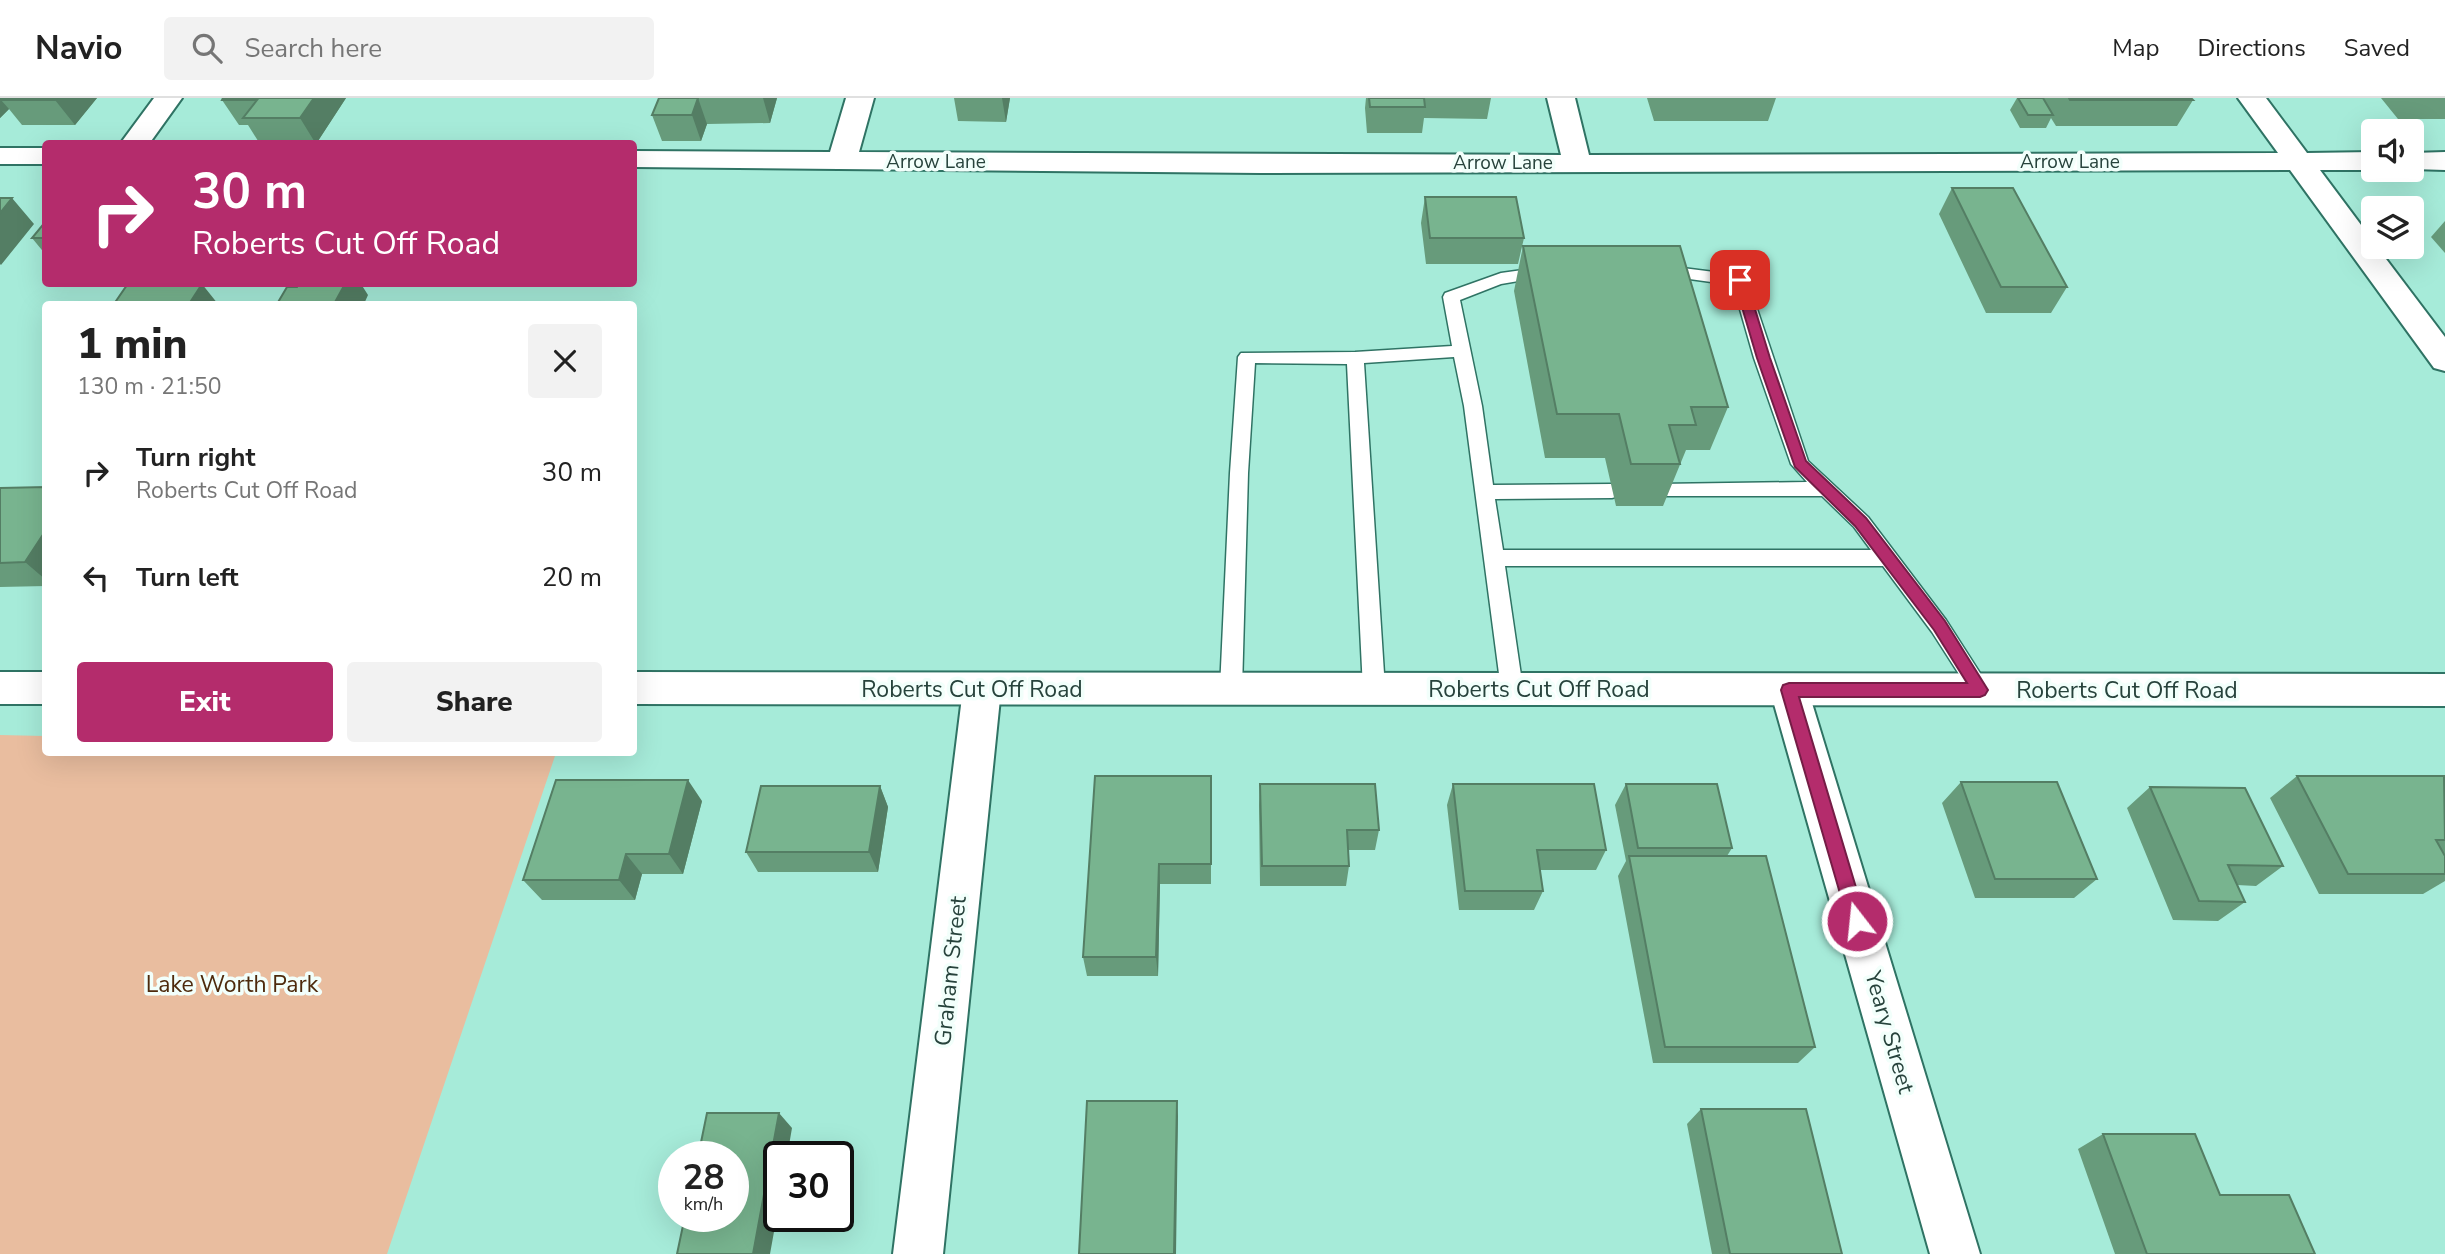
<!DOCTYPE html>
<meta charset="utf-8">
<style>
:root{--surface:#fff;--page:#f2f2f2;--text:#222;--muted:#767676;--line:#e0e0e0;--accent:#b42c6c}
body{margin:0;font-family:"Nunito Sans",sans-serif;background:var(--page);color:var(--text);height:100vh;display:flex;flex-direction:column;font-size:26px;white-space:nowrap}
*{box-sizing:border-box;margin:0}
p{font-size:23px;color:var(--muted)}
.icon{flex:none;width:38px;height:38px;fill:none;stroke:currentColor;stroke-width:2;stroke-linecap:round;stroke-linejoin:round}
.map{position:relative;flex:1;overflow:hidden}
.side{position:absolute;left:42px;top:203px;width:595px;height:455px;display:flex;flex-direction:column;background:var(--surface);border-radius:7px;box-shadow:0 7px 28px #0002}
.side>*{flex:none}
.guide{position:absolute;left:42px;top:42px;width:595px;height:147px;border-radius:7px;box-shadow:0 7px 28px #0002;background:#b42c6c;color:#fff;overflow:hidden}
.tools{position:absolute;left:2361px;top:21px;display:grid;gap:14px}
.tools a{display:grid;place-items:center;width:63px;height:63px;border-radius:7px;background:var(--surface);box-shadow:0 7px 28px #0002;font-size:35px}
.speed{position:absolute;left:658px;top:1043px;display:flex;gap:14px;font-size:35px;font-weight:700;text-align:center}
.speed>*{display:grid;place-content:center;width:91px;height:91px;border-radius:50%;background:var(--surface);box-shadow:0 7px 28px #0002;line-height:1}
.speed small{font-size:18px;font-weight:400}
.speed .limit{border:4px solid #111;border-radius:10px;background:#fff;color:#111}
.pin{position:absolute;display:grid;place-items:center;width:60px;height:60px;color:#fff;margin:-30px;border-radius:14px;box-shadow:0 4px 10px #0006}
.me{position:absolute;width:77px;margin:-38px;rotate:344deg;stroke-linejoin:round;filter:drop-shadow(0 0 5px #0008)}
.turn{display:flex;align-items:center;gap:24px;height:147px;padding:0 35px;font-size:32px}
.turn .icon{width:91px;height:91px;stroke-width:2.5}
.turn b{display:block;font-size:49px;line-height:60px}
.round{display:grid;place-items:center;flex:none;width:74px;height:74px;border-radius:7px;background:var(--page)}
.overview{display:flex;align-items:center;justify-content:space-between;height:119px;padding:0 35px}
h1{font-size:42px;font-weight:800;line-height:52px}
.button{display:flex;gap:14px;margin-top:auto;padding:14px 35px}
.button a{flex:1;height:80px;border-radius:7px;background:var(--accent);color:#fff;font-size:28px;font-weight:800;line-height:80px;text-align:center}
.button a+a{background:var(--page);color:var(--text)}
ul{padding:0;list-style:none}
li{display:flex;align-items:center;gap:21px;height:105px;padding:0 35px}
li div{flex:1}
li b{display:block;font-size:26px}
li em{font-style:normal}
header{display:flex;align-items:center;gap:42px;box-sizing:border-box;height:98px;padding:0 35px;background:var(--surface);border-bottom:2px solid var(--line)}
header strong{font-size:33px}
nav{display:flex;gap:38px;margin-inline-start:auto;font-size:24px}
.search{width:490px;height:63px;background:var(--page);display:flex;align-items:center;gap:18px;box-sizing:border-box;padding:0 24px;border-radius:7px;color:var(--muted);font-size:26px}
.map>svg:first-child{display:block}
.green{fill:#e9bd9f}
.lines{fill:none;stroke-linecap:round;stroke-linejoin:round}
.service-casing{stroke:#2f7364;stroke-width:3}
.minor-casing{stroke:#2f7364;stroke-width:4}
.tertiary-casing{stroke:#2f7364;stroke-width:4}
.service{fill:#fff;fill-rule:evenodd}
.minor{fill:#fff;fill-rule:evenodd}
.tertiary{fill:#fff;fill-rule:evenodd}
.wall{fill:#679b7b}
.shaded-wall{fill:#547e64}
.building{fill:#78b48f;stroke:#547e64;stroke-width:2}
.route{fill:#b42c6c;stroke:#751d46;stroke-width:2}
.labels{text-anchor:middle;stroke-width:7;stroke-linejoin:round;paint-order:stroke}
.far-street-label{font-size:19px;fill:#27433c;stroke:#f2fffb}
.street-label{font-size:23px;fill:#27433c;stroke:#f2fffb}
.park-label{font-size:23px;fill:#4d2a0c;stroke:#f2fffb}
</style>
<header>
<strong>Navio</strong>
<div class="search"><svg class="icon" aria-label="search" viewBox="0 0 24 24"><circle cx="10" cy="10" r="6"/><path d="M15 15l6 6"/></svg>Search here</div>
<nav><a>Map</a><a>Directions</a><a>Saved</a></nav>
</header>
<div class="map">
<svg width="2445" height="1156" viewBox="0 0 2445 1156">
<rect width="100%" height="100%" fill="#a6ebd9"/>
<path class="green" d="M0,637l45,1 1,16 510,1 -169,501h-387z"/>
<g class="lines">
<g class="service-casing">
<path id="service" d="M1659,167l87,11 62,185 60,56 78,103 41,64 4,6 -4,6 -7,3 -7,-3 -41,-64 -49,-66h-378l18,123 -4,6 -7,3 -7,-3 -4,-6 -37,-283 -10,-49 -90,6 21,326 -4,6 -7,3 -7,-3 -4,-6 -16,-325 -92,-1 -7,110 -6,216 -4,6 -7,3 -7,-3 -4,-6 10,-216 8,-116 3,-4 114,-1 97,-6 -9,-49 2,-4 56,-20 42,-6 8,5 -8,5 -42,7 -41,16 22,106 11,79 119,-1 7,2 3,5 -3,5 -7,2 -117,1 8,51h368l-17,-23 -32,-31h-170l-3,-5 3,-5 7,-2 148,-2 -16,-18 -37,-106 -21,-73 -80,-11 -2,-4z"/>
</g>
<g class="minor-casing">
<path id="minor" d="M154,0h28l-33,46h-29z
M846,0h28l-15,54 702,3 -14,-57h28l14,57 689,-2 -40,-55h28l41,55 66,-1v18h-53l53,71v6h4l68,90v34l-11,-3 -144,-198 -1030,3 -626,-6v-16l196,1z
M0,50h46v16h-46z
M2445,54v18l-33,-1v-16z
M982,575l14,5 5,11 -58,565h-50l70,-565 5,-11z
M1789,576l14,5 5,11 172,564h-50l-160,-564 5,-11z"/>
</g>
<g class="tertiary-casing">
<path id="tertiary" d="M0,574h46v32h-46z
M634,574l1811,2v32l-1811,-2z"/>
</g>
<use href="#service" class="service"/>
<use href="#minor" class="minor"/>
<use href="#tertiary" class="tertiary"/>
</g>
<path class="wall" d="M0,0h97l-22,27h-53l-13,-16 -9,9z
M346,0l-30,46h-56l-12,-19h-9l-17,-25z
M659,0h118l-7,25 -63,1 -6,17h-39l-10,-26z
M954,0h56l-4,24 -48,-1z
M1366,0h125l-4,21 -63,-1 -2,15h-55l-2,-25z
M1647,0h129l-8,23h-114z
M2017,0h174l2,2 -16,26h-121l-5,-8 -5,10h-26l-10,-18z
M2381,0h64v21h-47z
M1952,90l115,99 -16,26h-65l-47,-99z
M1425,99l99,41 -6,26h-92l-5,-41z
M46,123v34l-14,-17z
M2445,123v32l-14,-16z
M1523,148l205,161 -18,43h-24l-23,56h-47l-11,-48h-60l-31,-167z
M46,389v99l-46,1v-99z
M1211,678v108h-51l-2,92h-71l-4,-19z
M2297,678l148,2v103l-22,13h-104l-49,-96z
M1961,684l136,97 -23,19h-99l-33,-95z
M1260,686l119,46 -4,20h-27l1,16 -3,20h-86l-1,-81z
M1453,686l153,66 -10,20h-56l3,21 -9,19h-75l-12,-105z
M1626,686l106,64 -5,8 88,191 -17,16h-145l-35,-187 8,-15 -11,-56z
M880,688l8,21 -10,65h-120l-12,-20z
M2150,689l133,79 -27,20 -19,-1 8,17 -27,19 -45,-1 -46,-112z
M702,703l-19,73h-41l-7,26h-93l-19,-20z
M1701,1011l141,145h-130l-25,-130z
M2103,1036l117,61 95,59h-200l-37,-105z"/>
<path class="shaded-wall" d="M0,0h2l-1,2 8,9 -9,9z
M57,0h40l-22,27 -20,-25z
M314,0h32l-30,46 -16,-26z
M698,0l9,26 -6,17 -9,-26z
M763,0h14l-7,25z
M1002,0h8l-4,24z
M12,100l22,26 -33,41 -1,-1v-51z
M202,186l16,20h-29z
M345,186h16l7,11 -4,9h-30z
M46,432v50l-21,-18z
M688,682l14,21 -19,73 -14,-20z
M880,688l8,21 -10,65 -9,-20z
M626,756l16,20 -7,26 -16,-20z
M1159,766l1,20 -2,92 -2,-19z
M1177,1003l1,15 -2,138h-2z
M779,1015l13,15 -5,29h-8v47l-9,50h-17z"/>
<path class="building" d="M3,0h54l-2,2h-54z
M223,0h91l-14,20h-57l14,-18h-35z
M659,0h39l-6,17h-40z
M1369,0h55l1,9h-55z
M2018,0h25l10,17h-25z
M2069,0h122l2,2h-123z
M1952,90h61l54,99h-66z
M1425,99h91l8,41h-94z
M0,100h12l-12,15z
M46,123v17h-14z
M1523,148h157l48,161h-37l5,18h-27l11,39h-49l-12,-50h-62z
M202,186l-13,20h-75l13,-19z
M299,186h46l-11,20h-57l10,-17h10z
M46,389v43l-21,32 -25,1v-75z
M1095,678h116v88h-52l-3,93h-73z
M2297,678h147l1,64h-9l9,16v18h-97z
M556,682h132l-19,74h-43l-7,26h-96z
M1961,684h96l40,97h-102z
M1260,686h115l4,46h-32l2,36h-87z
M1453,686h141l12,66h-69l6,41h-78z
M1626,686h91l15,64h-94z
M761,688h119l-11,66h-123z
M2150,689l95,1 38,78 -55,-1 17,37 -46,-1z
M1629,758h137l49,191h-150z
M1087,1003h90l-3,153h-95z
M1701,1011h105l36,145h-112z
M707,1015h72l-26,141h-76l8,-38h48v-59h-35z
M2103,1036h92l25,61h69l26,59h-168z"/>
<path class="route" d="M1740,178l6,4 24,78 36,103 60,57 79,103 43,69 -3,5 -5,2h-181l67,224 -3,6 -6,2 -6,-2 -3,-6 -67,-231 2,-5 6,-2h178l-33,-53 -79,-104 -60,-59 -38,-109 -23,-78z"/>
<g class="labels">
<g class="far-street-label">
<text x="936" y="70">Arrow Lane</text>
<text x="2070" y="70">Arrow Lane</text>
<text x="1503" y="71">Arrow Lane</text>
</g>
<g class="street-label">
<text x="972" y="599">Roberts Cut Off Road</text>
<text x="1539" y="599">Roberts Cut Off Road</text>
<text x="2127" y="600">Roberts Cut Off Road</text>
<text transform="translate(950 873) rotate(-84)" y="8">Graham Street</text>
<text transform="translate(1890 934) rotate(74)" y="8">Yeary Street</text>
</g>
<g class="park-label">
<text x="232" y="894">Lake Worth Park</text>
</g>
</g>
</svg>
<div class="tools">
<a><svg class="icon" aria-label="sound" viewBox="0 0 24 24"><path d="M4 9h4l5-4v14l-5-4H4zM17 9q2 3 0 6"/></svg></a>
<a><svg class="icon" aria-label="layers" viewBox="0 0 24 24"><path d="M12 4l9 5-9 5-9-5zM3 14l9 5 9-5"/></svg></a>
</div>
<div class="speed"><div>28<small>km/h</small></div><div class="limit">30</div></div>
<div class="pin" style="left:1740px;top:182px;background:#d93025"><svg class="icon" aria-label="arrive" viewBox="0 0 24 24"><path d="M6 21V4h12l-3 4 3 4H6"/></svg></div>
<svg class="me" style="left:1857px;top:823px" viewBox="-20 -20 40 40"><circle r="17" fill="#b42c6c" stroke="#fff" stroke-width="3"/><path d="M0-11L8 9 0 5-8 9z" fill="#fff"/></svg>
<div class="guide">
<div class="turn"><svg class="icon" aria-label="right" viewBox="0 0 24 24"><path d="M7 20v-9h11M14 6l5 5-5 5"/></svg><div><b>30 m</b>Roberts Cut Off Road</div></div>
</div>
<section class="side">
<div class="overview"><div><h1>1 min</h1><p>130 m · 21:50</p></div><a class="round"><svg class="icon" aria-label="close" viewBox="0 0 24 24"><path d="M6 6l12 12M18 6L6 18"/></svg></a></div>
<ul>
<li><svg class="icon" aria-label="right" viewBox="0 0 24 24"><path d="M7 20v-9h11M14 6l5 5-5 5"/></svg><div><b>Turn right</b><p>Roberts Cut Off Road</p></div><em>30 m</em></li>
<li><svg class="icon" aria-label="left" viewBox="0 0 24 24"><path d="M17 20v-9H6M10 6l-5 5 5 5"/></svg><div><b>Turn left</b></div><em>20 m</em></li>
</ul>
<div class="button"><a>Exit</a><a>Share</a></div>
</section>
</div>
